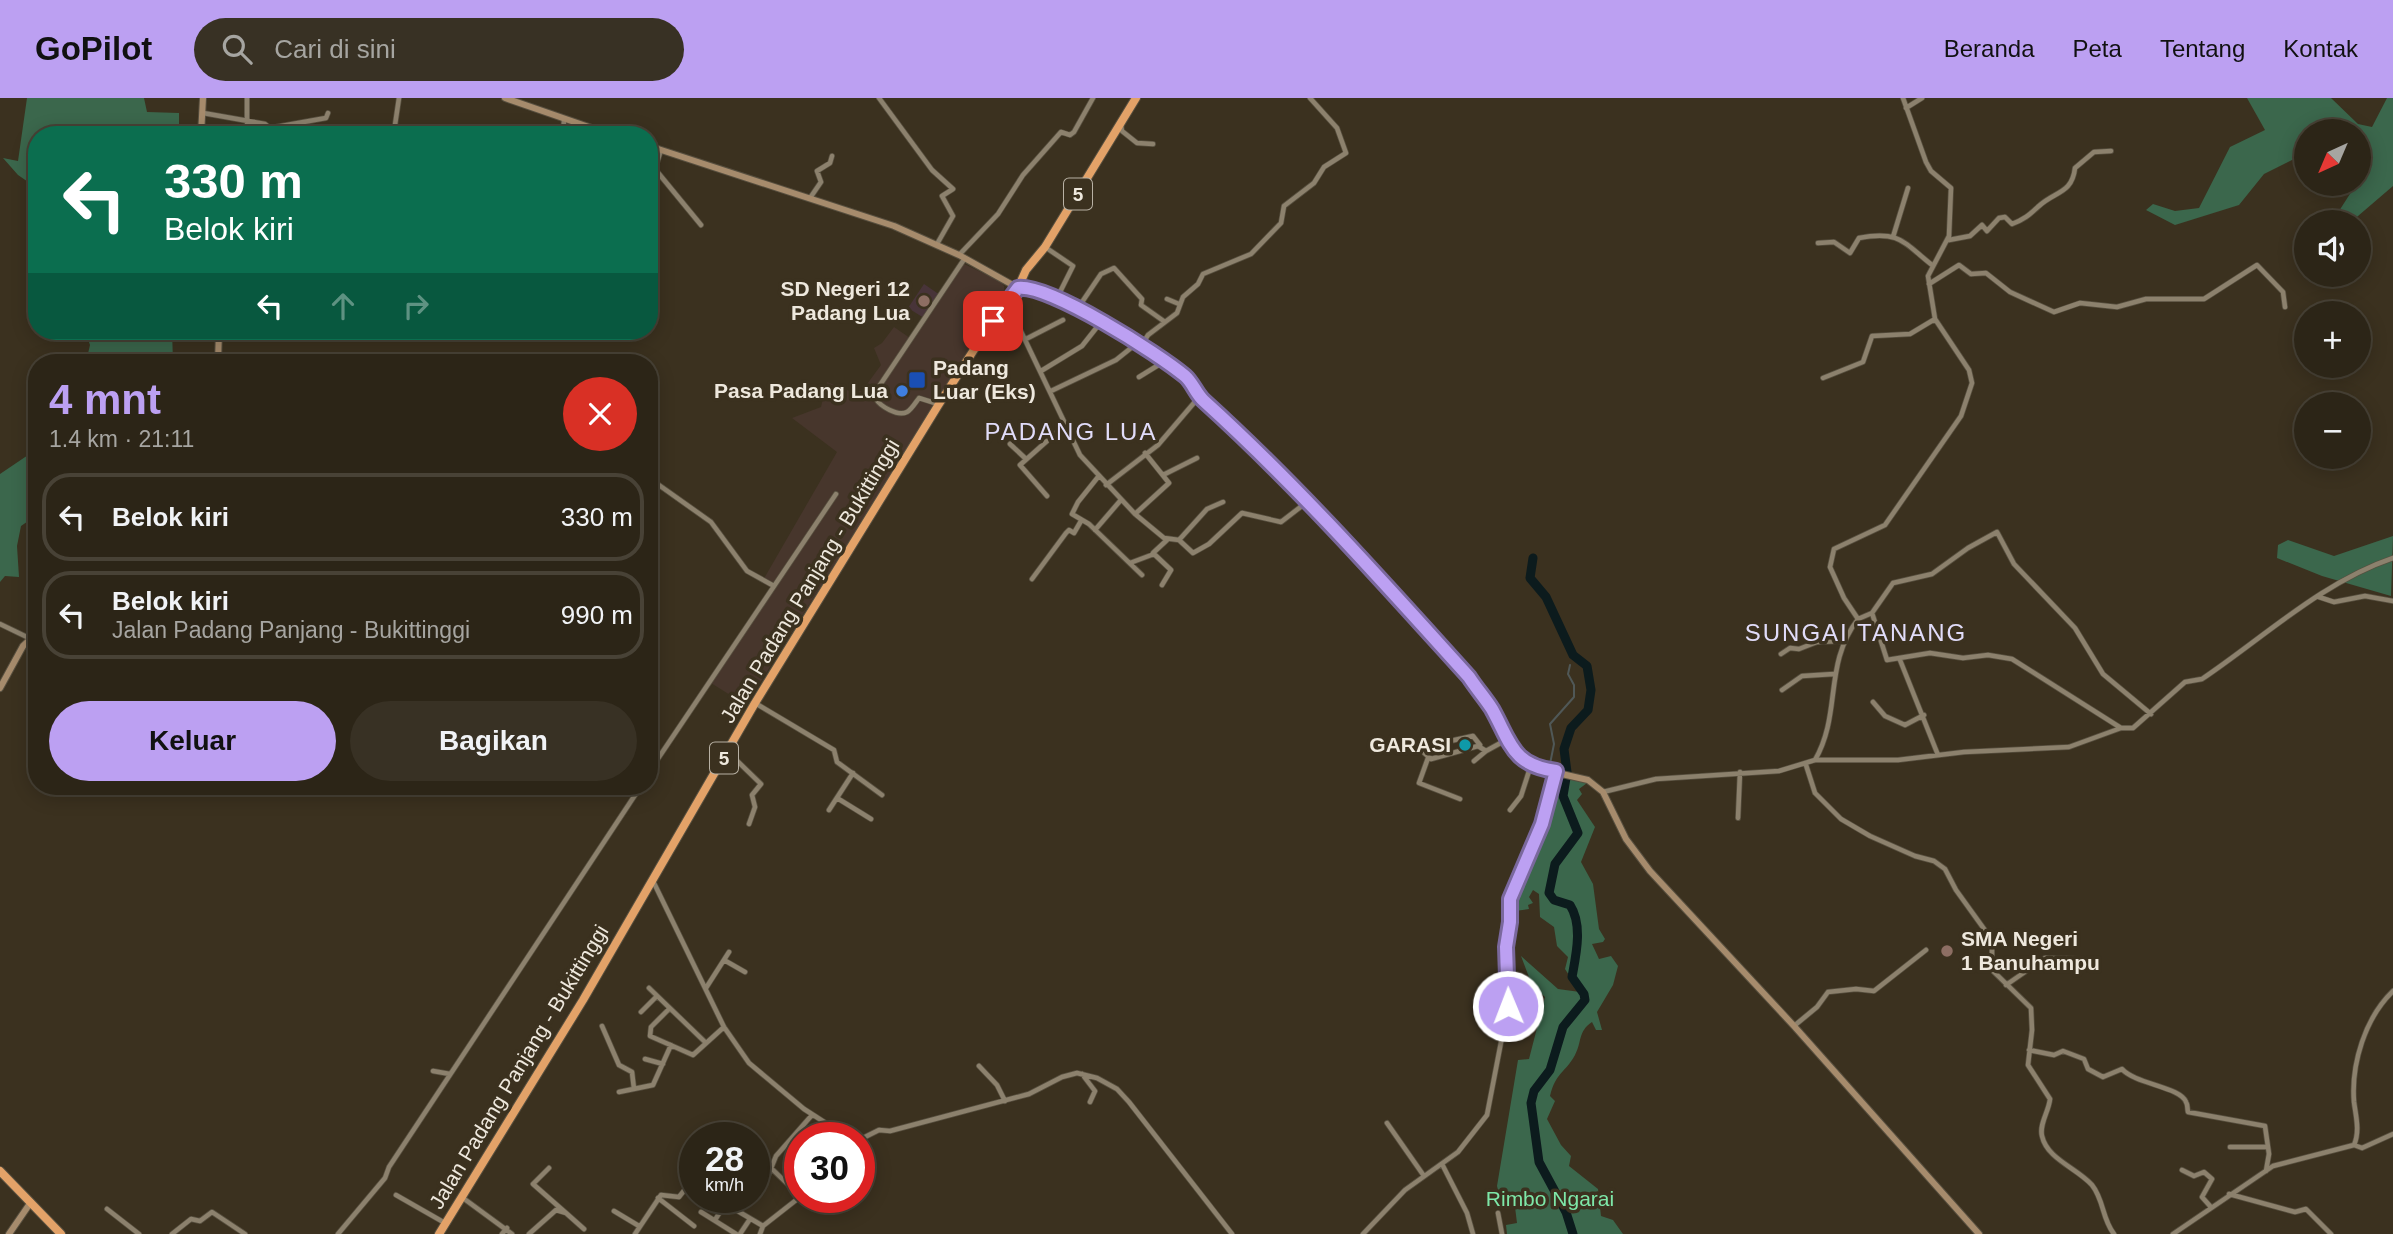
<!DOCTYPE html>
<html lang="id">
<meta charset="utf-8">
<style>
:root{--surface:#2c2517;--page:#383124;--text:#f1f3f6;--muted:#a6a5a1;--line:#484236;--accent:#bca0f2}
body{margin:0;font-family:Helvetica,sans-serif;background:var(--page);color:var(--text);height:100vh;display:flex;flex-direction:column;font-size:26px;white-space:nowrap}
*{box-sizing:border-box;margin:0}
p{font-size:23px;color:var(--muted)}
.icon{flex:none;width:38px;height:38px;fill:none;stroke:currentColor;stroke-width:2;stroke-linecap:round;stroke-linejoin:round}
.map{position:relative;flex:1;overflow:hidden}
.sheet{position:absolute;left:28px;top:256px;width:630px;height:441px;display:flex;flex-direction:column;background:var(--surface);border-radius:28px;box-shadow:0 4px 18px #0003,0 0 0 2px var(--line)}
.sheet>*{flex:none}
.top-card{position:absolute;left:28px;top:28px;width:630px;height:214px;border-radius:28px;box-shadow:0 4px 18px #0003,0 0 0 2px var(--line);background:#0b6e4f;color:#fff;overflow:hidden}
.needle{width:46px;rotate:224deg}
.tools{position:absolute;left:2294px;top:21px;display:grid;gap:14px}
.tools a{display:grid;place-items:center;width:77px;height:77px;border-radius:50%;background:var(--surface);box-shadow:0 4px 18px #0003,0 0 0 2px var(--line);font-size:35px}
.speed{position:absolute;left:679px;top:1024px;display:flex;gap:14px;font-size:35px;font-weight:700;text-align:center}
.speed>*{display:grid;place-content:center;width:91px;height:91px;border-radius:50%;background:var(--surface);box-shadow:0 4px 18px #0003,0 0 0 2px var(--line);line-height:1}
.speed small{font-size:18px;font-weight:400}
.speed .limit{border:10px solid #d22;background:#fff;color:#111}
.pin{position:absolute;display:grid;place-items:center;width:60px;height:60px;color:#fff;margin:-30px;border-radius:14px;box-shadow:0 4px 10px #0006}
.me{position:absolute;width:77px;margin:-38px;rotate:359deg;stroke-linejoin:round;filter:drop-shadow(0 0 5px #0008)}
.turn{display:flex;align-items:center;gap:24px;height:147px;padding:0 21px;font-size:32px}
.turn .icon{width:91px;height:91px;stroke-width:2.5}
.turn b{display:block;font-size:49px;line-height:60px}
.lanes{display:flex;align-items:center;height:66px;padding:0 21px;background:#0003;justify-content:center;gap:35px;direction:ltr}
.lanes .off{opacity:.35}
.round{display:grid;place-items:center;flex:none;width:74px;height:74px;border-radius:37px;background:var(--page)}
.headline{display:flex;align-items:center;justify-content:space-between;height:119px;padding:0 21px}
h1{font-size:42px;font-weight:700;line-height:52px;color:var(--accent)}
.action{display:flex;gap:14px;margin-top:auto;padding:14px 21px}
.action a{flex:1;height:80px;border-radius:42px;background:var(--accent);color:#111;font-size:28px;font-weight:700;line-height:80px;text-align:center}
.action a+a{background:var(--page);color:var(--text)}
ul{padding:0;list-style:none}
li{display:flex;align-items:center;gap:21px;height:88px;margin:0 14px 10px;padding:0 7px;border:4px solid var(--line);border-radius:28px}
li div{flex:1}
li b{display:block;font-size:26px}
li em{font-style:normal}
header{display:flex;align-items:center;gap:42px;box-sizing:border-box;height:98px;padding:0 35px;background:var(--accent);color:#111}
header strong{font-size:33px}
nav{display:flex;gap:38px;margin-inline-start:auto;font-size:24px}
.search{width:490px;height:63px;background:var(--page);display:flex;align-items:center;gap:18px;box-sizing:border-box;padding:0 24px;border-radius:38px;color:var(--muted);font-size:26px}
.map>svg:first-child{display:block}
.commercial{fill:#47362c}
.education{fill:#483439}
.green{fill:#3b674c}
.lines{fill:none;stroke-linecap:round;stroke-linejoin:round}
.stream{stroke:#505857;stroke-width:2}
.river{stroke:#0c1b1d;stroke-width:9}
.street-casing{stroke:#574f3f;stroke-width:6}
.secondary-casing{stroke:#574f3f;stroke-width:8}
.highway-casing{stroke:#574f3f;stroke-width:10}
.street{stroke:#8c816d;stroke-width:4.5}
.secondary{stroke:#a68b6c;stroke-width:6}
.highway{stroke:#e3a268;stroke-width:8}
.route-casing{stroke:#7a689d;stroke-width:18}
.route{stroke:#bca0f2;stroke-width:12}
.education-dot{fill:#8d6e63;stroke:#3b311f;stroke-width:2.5}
.transit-dot{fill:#1a4fb4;stroke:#3b311f;stroke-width:2.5}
.shop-dot{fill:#3f7fe0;stroke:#3b311f;stroke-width:2.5}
.culture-dot{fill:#0f9aa8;stroke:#3b311f;stroke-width:2.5}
.labels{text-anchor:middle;stroke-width:7;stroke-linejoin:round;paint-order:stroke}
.shield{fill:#3b311f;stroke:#b8b1a4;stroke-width:2}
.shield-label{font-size:19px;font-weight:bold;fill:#eee8dd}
.poi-label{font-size:21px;font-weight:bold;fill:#eee8dd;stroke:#3b311f;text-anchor:end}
.street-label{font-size:21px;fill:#eee8dd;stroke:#3b311f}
.park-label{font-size:21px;fill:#7ee7a8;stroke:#3b311f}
.quarter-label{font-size:24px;letter-spacing:2px;fill:#e1dcf9;stroke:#3b311f}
</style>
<header>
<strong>GoPilot</strong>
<div class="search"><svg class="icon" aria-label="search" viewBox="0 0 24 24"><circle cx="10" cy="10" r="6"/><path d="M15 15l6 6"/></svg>Cari di sini</div>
<nav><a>Beranda</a><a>Peta</a><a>Tentang</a><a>Kontak</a></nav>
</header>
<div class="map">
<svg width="2393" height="1136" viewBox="0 0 2393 1136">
<rect width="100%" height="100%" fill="#3b311f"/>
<path class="commercial" d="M964,166l36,17 4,5v9l-258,410 -35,-22 60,-95 -9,-6 75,-130 -45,-34 29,-11 6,-25 25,10 10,-1 19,-26 -7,-17 8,-5 12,-16 16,11 49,-72z"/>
<path class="education" d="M924,186l16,11 -16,23 -16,-10z"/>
<path class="green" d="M27,0h117l3,14 32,1v22h-142v53l-19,-13 -15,-17 15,3z
M2247,0h84l27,26 14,3 15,-29h6v88l-42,36h-19l30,-47 -3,-44h-53v22l-42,21 -25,31 -64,20 -29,-15 7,-6 22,7 24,-3 31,-61 35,-17z
M85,233h87l1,30 -47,-4 -1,5h-39l4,-17z
M37,351v66l-16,11 -4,20 2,31 -14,-1 -5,6v-108z
M2393,438l-2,60 -69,-20 -45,-18 1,-13 10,-5 46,16z
M1545,669l46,13 -12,9 3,5 -5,6 18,27 -14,35 12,22 6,45 6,10 -2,3 -11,2 7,15 12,-3 7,10 -5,19 -16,27 5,18h-6l-4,-8c-14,9 -10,20 -17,33 -10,18 -19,17 -25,41l5,5 -8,18 14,26 10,11 -2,10 29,23 3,27 12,4 10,14h-116l-1,-9 11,-2 -3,-24 -13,3 -4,-16 21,-126 11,-1 16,-62 -13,-12 -11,-29 37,33 22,3 -15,-23 3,-12 -11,-11 -3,-19 -14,-10 -1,-23 -6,-4 -4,7 4,6 -5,2 1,4 -14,2 10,-62 21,-45 7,-28z"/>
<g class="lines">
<path class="stream" d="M1550,666l4,-20 -4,-20 24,-27v-12l-6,-11 2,-9"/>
<path class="river" d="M1533,460l-3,20 16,19 27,58 14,11 4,24 -3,20 -17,18 -7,21 3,23 -4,24 15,37 -23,31 -6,29 5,7 16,5c13,20 6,50 2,72l12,17 1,6 -22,27 -13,43 -16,21 -3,12 8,59 27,50 7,22"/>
<g class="street-casing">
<path id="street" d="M879,0l53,72 21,19 -11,7 11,20 -16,28
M1906,10l16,-10
M203,15l62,11 5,4v7
M395,27l4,-27
M1121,27l1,6 15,12 16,1
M270,30l56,-10 2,-5
M247,37v-37
M563,37l1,-15
M661,52l-6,19 46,56
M810,100l11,-16 -4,-11 13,-8 2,-7
M1893,139l15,-49
M1949,142l21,-4 12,-11 5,6 12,-13 6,-1 7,7c13,-5 17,-9 27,-18 16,-15 33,-12 36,-38l19,-16 17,-1
M1818,145l16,-1 16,11 9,-15c41,-8 45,5 73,27
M1045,149l28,19 -16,32
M959,157l39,-41 25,-39 38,-43 9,3 4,-3 19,-34
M1929,186l30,-19 12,9 15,-1 24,19 44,20 26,-9 37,4 29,-8h58l53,-34 26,27 2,15
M1167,201l12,5
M1006,202l74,155 55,59 29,24 15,2 14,13 16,-9 33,-31 39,9 26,-20
M1078,210l23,-34 13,-6 28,31 -1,6 24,17
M210,233l9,2
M219,233l13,6 15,-6
M264,233l45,7
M1026,241l37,-19
M1141,248l7,-11 29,-22 6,-16 15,-13 5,-10 48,-20 30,-31 3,-17 30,-23 10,-16 22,-14 -9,-25 -27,-30
M1041,273l41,-25 19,-24
M1139,279l26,-16
M1823,280l40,-16 9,-26 38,-2 25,-15
M1051,293l65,-31 20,-16
M938,306l-19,-6c-3,4 -8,12 -12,14 -9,5 -27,-6 -31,-13l4,-14 85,-127
M1010,346l16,15
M1163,377l34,-17
M1098,379l-20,25 -6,12 17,10 53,51
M649,380l62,44 36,49 27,15
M1106,387l52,-40 41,-48
M1047,398l-27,-31 45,-40
M1135,416l34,-31 -24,-30
M1095,432l25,-29
M1179,442l28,-31 16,-7
M1130,465l24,-9
M1032,481l34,-46 3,-3 5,3 7,-12
M1162,487l9,-15 -18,-17 14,-13
M2319,499l15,5 31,-6 28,5
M1872,515l15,47 43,-7 33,5 25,-3 24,4 109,69
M1858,521l14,-6 21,-30 39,-9 36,-26 29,-16 17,32 61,64 28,46 48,40
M0,526l29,14
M1781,556l9,-6 9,1 18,-7 25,-1
M1900,562l38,95
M1782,592l20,-14 32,-2
M1873,604l12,14 20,9 19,-10
M755,605l79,47 3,12 45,33
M1410,642l21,19 47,-13 8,5 20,-11
M1418,650l55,-12 7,9
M728,654l33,32 -9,11 3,12 -6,17
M1428,660l-9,25 41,16
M1815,662c27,-47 8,-95 43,-141l-14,-21 -14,-31 4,-18 51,-24 76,-109 11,-33 -3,-13 -34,-51 -7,-43 21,-40 2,-48 -20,-17 -5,-9 -23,-64
M1474,663l12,-10
M1806,667l9,28 26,26 29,17 45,20 19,5 11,8 11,21 36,50v30l39,38 1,22 -4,35 22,34c-1,12 -11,25 -8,37 5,23 35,32 50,49 12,15 10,34 22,49
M649,674l187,-278
M1603,694l53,-13 123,-8 36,-11h83l66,-8 105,-5 52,-19h12l52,-46 17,-3c61,-41 120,-97 191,-121
M837,700l34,21
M829,712l24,-37
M1510,712l11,-14 10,-31
M1738,720l2,-46
M653,783l71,146 25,36 55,46 45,29
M724,862l21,12
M2006,887l39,-27 37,1
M649,890l56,54
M706,890l23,-36
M669,911l-18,18 -1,9 43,19 31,-28
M641,914l15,-15
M602,928l17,39 13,7 2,17
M1794,928l23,-19 11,-15 28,-3 18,2 52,-41
M2029,952l25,5 9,-4 21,8 4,10 15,8 19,-8c13,15 59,18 64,33 2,3 1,6 2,10l77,14 4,28 -3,17
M645,961l18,5
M979,968l18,19 8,16
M433,973l17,3
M1082,976l13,17 -5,11
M619,994l34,-7 18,-40
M1387,1025l37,53
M859,1042l20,-10 11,1 139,-37 33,-17 15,-4 20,5 20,11 12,13 103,132
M2354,1047l8,3 31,-14
M690,1048l5,4
M2230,1049h36
M1442,1066l25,49 6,21
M771,1070l29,28
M2182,1072l12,6 10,-4 8,7 -10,18 8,9
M754,1089l9,1 13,-32 36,-41
M2229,1096l66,18 11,-3 25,25
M396,1097l49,28
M714,1099l49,29
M463,1100l49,36
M658,1100l36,28
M107,1111l32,25
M614,1113l25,15
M701,1114l35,22
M566,1115l18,16
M1498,1115l4,21
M715,1122l10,-16
M172,1136l19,-15 9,2 12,-9 33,22
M338,1136l47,-56 4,-11 252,-381
M502,1136l5,-6
M529,1136l27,-24 10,3 -33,-29 16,-16
M635,1136l26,-39 18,2 11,-14 5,2
M740,1136l10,-15
M760,1136l3,-8 37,-29
M1363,1136l42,-44 53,-38 29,-37 21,-109 -2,-59 4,-25v-23l32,-75 14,-52
M2173,1136l100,-68 81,-21c6,-14 2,-28 0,-43 -3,-38 11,-84 39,-111"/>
</g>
<g class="secondary-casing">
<path id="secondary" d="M505,0l107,37
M201,37l2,-37
M649,48l245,80 65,29 59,33c31,-4 141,66 167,88 9,8 14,20 23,29 93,85 176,179 261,272l22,32 15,31 12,18 22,11 48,11 15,12 23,47 24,32 144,155 185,208
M218,264l1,-31
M0,590l23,-42 14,-13
M9,1136l22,-32"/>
</g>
<g class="highway-casing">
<path id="highway" d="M0,1073l61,63
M439,1136l144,-234 172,-297 184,-299 67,-104 12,-12 8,-18 19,-23 91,-149"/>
</g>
<use href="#street" class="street"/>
<use href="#secondary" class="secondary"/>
<use href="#highway" class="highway"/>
</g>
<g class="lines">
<g class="route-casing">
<path id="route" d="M993,223l25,-33c31,-4 141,66 167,88 8,7 11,18 19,25 95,86 179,181 265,276 7,11 16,21 23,32 19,34 20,56 64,62l-14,53 -32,75v23l-4,25 2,59"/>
</g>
<use href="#route" class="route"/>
</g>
<g class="education-dot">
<circle cx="924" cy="203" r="7"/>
<circle cx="1947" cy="853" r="7"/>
</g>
<rect class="transit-dot" x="908" y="273" width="18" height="18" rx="3.5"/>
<circle class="shop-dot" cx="902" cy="293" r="7"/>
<circle class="culture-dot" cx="1465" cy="647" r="7"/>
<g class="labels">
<g class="shield">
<rect x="1064" y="80.5" width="28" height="31" rx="5"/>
<rect x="710" y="644.5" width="28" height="31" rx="5"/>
</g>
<g class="shield-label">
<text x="1078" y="103">5</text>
<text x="724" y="667">5</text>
</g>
<g class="poi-label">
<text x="910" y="198">SD Negeri 12<tspan x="910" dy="24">Padang Lua</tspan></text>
<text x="933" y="277" text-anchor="start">Padang<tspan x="933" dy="24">Luar (Eks)</tspan></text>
<text x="888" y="300">Pasa Padang Lua</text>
<text x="1451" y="654">GARASI</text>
<text x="1961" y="848" text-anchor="start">SMA Negeri<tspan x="1961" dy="24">1 Banuhampu</tspan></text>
</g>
<g class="street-label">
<text transform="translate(810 483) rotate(-59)" y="7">Jalan Padang Panjang - Bukittinggi</text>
<text transform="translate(519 969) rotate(-59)" y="7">Jalan Padang Panjang - Bukittinggi</text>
</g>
<g class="park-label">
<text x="1550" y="1108">Rimbo Ngarai</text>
</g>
<g class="quarter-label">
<text x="1071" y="342">PADANG LUA</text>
<text x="1856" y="543">SUNGAI TANANG</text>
</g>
</g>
</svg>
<div class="tools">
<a><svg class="needle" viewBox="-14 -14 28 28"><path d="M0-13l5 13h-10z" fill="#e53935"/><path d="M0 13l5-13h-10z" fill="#a6a5a1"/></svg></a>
<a><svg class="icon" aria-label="sound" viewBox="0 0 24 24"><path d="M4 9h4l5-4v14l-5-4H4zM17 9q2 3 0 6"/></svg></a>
<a>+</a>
<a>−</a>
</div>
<div class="speed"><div>28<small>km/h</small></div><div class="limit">30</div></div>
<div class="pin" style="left:993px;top:223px;background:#d93025"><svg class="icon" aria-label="arrive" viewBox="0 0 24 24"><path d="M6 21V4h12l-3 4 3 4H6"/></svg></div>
<svg class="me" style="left:1508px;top:908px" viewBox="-20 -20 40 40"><circle r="17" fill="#bca0f2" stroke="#fff" stroke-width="3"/><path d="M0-11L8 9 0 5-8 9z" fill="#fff"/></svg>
<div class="top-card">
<div class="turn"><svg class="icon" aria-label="left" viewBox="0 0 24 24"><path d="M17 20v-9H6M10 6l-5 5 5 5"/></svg><div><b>330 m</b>Belok kiri</div></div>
<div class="lanes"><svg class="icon" aria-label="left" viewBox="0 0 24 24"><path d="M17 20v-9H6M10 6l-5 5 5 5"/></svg><svg class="icon off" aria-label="ahead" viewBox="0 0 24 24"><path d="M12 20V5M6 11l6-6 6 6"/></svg><svg class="icon off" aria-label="right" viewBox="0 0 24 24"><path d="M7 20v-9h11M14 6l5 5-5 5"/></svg></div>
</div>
<section class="sheet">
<div class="headline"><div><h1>4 mnt</h1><p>1.4 km · 21:11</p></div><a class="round" style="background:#d93025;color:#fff"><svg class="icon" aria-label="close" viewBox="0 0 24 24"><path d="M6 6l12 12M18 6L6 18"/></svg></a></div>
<ul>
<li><svg class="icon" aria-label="left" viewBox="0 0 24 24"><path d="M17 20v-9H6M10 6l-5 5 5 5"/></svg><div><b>Belok kiri</b></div><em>330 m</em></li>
<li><svg class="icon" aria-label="left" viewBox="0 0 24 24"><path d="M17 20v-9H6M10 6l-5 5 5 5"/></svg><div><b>Belok kiri</b><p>Jalan Padang Panjang - Bukittinggi</p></div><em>990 m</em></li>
</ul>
<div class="action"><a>Keluar</a><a>Bagikan</a></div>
</section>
</div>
